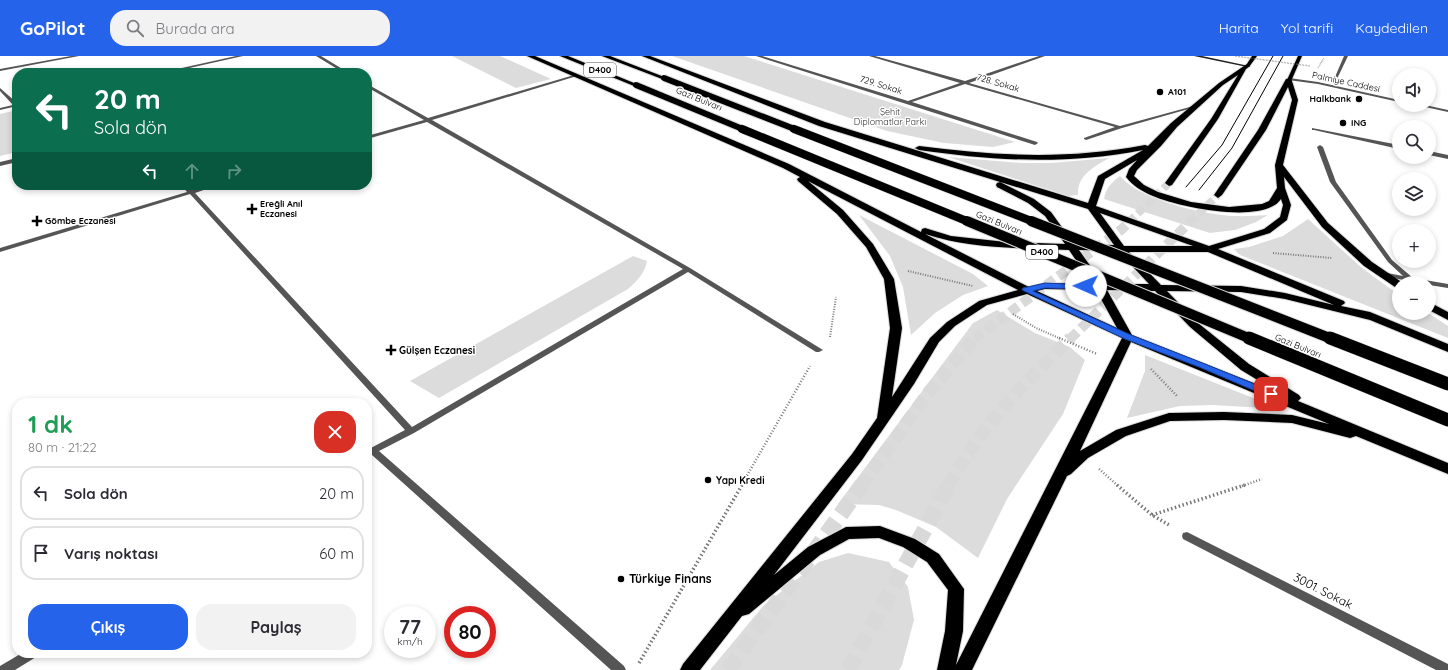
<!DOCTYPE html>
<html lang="tr">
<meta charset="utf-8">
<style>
:root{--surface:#fff;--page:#f2f2f3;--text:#2b2b33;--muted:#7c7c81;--line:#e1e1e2;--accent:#2563eb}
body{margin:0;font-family:Quicksand,sans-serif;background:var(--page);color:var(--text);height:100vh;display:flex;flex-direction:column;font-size:15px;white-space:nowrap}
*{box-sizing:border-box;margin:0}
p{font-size:13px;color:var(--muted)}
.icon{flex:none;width:22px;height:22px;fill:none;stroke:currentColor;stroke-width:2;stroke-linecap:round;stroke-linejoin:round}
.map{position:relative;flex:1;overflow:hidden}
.details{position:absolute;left:12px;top:342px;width:360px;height:260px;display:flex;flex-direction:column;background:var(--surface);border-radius:16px;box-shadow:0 2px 6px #0003}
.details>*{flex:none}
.top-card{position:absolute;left:12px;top:12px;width:360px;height:122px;border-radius:16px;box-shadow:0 2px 6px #0003;background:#0b6e4f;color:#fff;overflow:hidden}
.buttons{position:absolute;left:1392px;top:12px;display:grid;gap:8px}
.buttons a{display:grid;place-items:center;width:44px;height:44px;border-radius:50%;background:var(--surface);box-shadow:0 2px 6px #0003;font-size:20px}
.speed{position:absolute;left:384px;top:550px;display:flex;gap:8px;font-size:20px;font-weight:700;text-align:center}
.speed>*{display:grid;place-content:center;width:52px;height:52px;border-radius:50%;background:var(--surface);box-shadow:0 2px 6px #0003;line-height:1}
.speed small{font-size:10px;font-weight:400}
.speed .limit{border:6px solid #d22;background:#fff;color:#111}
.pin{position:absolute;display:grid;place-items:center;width:34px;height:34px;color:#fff;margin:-17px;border-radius:8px;box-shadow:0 2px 6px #0006}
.me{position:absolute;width:44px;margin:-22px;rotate:271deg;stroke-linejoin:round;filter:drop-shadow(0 0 3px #0008)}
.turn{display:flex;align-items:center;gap:14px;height:84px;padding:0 16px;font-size:18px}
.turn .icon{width:52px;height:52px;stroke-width:2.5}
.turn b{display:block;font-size:28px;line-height:34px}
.lanes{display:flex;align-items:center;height:38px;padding:0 16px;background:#0003;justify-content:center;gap:20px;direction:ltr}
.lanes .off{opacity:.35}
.round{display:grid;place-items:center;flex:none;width:42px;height:42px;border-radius:16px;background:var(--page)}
.overview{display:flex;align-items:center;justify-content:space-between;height:68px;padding:0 16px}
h1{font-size:24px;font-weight:700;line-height:30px;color:#1e9e55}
.cta{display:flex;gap:8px;margin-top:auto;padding:8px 16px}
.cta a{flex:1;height:46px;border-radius:16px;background:var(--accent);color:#fff;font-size:16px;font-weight:700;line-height:46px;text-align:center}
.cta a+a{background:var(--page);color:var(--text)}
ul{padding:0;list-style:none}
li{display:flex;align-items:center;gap:12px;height:54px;margin:0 8px 6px;padding:0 8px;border:2px solid var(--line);border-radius:16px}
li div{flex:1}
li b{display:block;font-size:15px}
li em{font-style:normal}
header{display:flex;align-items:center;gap:24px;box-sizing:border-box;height:56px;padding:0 20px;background:var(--accent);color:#fff}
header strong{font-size:19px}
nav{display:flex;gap:22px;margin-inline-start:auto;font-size:14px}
.search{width:280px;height:36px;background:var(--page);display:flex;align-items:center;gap:10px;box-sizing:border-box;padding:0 14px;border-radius:16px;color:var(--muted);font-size:15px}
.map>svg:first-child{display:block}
.green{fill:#dcdcdc}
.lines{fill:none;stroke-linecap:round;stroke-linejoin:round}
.highway-tunnel-far3{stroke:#d9d9d9;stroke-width:8;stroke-dasharray:8 4;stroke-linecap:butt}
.highway-tunnel-far2{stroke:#d9d9d9;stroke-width:10;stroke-dasharray:10 5;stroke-linecap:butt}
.highway-tunnel-far1{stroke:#d9d9d9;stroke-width:13;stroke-dasharray:13 6;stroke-linecap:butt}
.highway-tunnel{stroke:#d9d9d9;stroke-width:16;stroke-dasharray:16 8;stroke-linecap:butt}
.primary-casing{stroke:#dbdbdb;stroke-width:2}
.highway-casing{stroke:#dbdbdb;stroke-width:2}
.path-far3{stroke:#777;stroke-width:1.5;stroke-dasharray:0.5 1;stroke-linecap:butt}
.path-far2{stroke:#777;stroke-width:2;stroke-dasharray:1 1.5;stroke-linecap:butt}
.path-far1{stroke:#777;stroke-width:2.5;stroke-dasharray:1 2;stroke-linecap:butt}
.path{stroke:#777;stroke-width:3.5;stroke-dasharray:1.5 2.5;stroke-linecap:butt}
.street{fill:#555;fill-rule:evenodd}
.secondary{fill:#222;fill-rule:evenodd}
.primary{fill:#000;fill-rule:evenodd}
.highway{fill:#000;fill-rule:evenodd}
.tram{stroke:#000;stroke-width:1}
.highway-bridge-far3-casing{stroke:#dbdbdb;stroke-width:8;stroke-linecap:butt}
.highway-bridge-far2-casing{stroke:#dbdbdb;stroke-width:9;stroke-linecap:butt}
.highway-bridge-far1-casing{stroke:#dbdbdb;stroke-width:12;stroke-linecap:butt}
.highway-bridge-casing{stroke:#dbdbdb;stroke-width:14;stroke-linecap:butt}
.path-bridge{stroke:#777;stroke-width:1.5;stroke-dasharray:0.5 1;stroke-linecap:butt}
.highway-bridge-far3{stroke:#000;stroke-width:6}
.highway-bridge-far2{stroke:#000;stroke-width:8}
.highway-bridge-far1{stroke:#000;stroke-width:10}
.highway-bridge{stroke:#000;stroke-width:13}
.route{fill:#2563eb;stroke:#184099}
.poi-dot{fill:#000;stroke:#fff;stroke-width:1.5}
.labels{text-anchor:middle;stroke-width:3;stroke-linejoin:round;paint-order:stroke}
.shield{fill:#fff;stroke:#4c4c4c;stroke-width:1}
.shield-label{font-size:9px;font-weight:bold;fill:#000}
.far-street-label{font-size:9px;fill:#000;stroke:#fff}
.far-poi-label{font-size:9px;font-weight:bold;fill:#000;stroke:#fff;text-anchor:start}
.far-park-label{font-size:9px;fill:#333;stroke:#fff}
.poi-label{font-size:10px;font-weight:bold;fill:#000;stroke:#fff;text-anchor:start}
.near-poi-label{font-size:12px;font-weight:bold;fill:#000;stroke:#fff;text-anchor:start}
.near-street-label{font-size:12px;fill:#000;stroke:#fff}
</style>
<header>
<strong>GoPilot</strong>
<div class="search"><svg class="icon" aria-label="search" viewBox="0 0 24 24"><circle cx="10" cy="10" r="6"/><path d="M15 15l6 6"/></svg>Burada ara</div>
<nav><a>Harita</a><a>Yol tarifi</a><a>Kaydedilen</a></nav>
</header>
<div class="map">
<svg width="1448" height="614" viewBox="0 0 1448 614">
<rect width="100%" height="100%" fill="#fff"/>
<path class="green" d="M452,0h48l51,23 -35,9z
M672,0h72l271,86 -22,5 -49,-4 -57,-12z
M17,54v42l-17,4v-42z
M948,101l73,6h30l58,-5c-15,9 -32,17 -31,37l-10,1z
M1120,120c18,22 74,36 102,39 15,2 31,1 46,0l-12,7 -21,8 -25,3 -106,-34c2,-11 7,-16 16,-23z
M859,159l114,59 15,12 -25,9 -28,18 -24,22 -8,-48 -13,-31z
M1308,163l54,49 37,27v18h29l20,13v12l-208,-83 -6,-6 15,-2 34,-11z
M633,200l14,5c-2,12 -10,20 -19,28l-189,109 -29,-17z
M997,254l38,23 35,14 15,13 -22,54 -56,85 -29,59 -42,-31 -40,-17 -17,-5 -41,-1 135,-181z
M1145,299l136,54 -68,-4 -33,1 -53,12 18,-47z
M848,497l41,9 19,25 6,33 -12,45 -3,5h-189l54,-65 55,-43z"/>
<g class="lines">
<path class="highway-tunnel-far3" d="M1129,166l40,-39
M1190,166l28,-27"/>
<path class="highway-tunnel-far2" d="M974,283l148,-110 8,-8
M1070,283l121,-118"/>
<path class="highway-tunnel-far1" d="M861,430l68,-94 46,-54
M948,430c33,-60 74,-101 123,-148"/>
<path class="highway-tunnel" d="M728,614l134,-185
M848,614l101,-185"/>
<g class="primary-casing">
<path id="primary" d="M1252,0h5l-8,11h-4z
M1298,0h4l-10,23 -5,1z"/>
</g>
<g class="highway-casing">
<path id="highway" d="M527,0h8l254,108 132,68 1,-3 3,-1 26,8 55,6 59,2 -20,-28 -17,-13 -31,-16 -1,-2 1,-2 3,-1 34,17 17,13 23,32 40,1 -26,-36 -269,-83 -177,-70h8l175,66 263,81 10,-27 45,-26c-77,15 -147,11 -224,0l-4,-2 4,-2c79,10 147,14 226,-1l3,1 23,-23 48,-40 28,-19 3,2 -4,3 -28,50 -46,66 -3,1 -4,-3 46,-64 27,-44 -15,10 -46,42 -16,19 -24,24 -3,6 10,9 14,7 33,10 38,5 33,-3 7,-3 8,-13 -2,-23 17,-65 -4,-13 -22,43 -44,65 -4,3 -4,-3 44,-65 28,-51 5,-1 7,22 -15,65 45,58 44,39 31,21h-4v5l-4,-1 -31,-21 -42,-39 -38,-50 1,11 6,17 -4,15 -17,13 -52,16 126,52 1,2 -4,3 29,6 78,32v8l-78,-32 -85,-21 -44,-7 -74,-1 31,32 51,41 50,31 2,3 -3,3 150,62v11l-92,-38 -6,2 -58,-15 -68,-3 -54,1 -44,15 -38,22 -17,16 -4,2 -95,194h-35l8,-39 3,-41 -21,-28 -24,-15 -24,-9 -30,1 -29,16 -71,59 -7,2 -42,54h-20l3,-6 169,-210 25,-36 13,-90 -6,-49 -18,-32 -29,-33 -39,-33 -1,-2 3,-2 -17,-9zM1137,104l-8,9 -3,8c7,9 17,15 27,19 25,11 111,29 128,3l2,6 -3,12 -16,12 -55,17 -113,-40 9,-27zM808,125l210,109 -39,11 -32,21 -17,16 -38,59 10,-69 -8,-49 -21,-35 -30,-34zM1100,157l93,33h-69zM925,178c46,15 95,14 144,16l23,34 -47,-1 -16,4zM1079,194l39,1 31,33h-46zM1129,196h79l126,53 -49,-12 -44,-7 -80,-1zM1045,233l51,1 21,38 -80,-37zM1107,234l48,1 35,36 51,43 38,23 -147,-58zM1027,238l95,44 -166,327 7,-34 1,-42 -25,-35 -24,-15 -35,-13 -34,1 -38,20 -34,28 88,-115 52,-76 25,-42 16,-16 32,-21zM1131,286l198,82 -37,-9 -68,-3 -55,1 -53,17 -36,21z
M560,0h8l71,29 -5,1z
M602,0h8l57,22 -5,1z
M1429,246l19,10v8l-19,-10z"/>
</g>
<path class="path-far3" d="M1318,12l6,-10"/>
<path class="path-far2" d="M1273,197l59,5
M908,215l65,15
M1013,258l23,14 25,11
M830,281l6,-40"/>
<path class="path-far1" d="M1059,282l38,16
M1151,313l27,28
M1099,413l19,17
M741,430l69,-120
M1242,430l20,-7"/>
<path class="path" d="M1117,429l35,30 19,11
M1152,459l93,-30
M639,607l103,-178"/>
<path class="street" d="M71,0h8l-79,15v-2z
M236,0h7l-76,17h-8z
M316,0h5l28,17h-5z
M756,0h6l146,45 52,-18 -91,-27h6l90,25 74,-25h6l-76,27 151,43 77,-21 2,1 -77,22 -36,12 -2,-1v-1l31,-11 -150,-43 -53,18 125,40 1,1 -3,2z
M1344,0h4l-13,27 -3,1z
M574,19l3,1 -145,44 258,148 133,82 -4,2h-3l-128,-80 -274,161 -35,18 245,215 2,4h-15l-239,-215 -5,2v-7l38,-20 -215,-236 -190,58v-4l187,-56 -6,-7h6l5,5 17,-5h9l-23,8 217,234 271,-158 -256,-147 -60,17v-3l57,-16 -57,-33v-3l61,34z
M1289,22l29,4 81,18v2l-81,-18 -30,-4z
M0,32l17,15v3l-17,4v-2l13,-3 -13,-14z
M1416,49h9l23,5v2z
M1312,72l87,17v4l-85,-19h-2z
M1320,89l3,2 13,35 56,78 21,18 35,6v4l-19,-3v-2l-17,-1 -32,-7v-2l2,-1 21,4 -15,-14 -58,-80 -13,-35z
M1429,95l19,4v4l-19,-4z
M17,102v4l-17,4v-4z
M1187,476l261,132v6h-12l-253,-131 -1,-3 1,-3z
M22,597h16l-2,4 -21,13h-15v-4z"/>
<path class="secondary" d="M1194,0h8l47,10 -2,1z"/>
<use href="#primary" class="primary"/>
<use href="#highway" class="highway"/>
<path class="tram" d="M1186,131l36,-42 51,-89
M1199,134l33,-42 51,-92"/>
<g class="highway-bridge-far3-casing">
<path id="highway-bridge-far3" d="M664,22l133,52
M636,29l109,45"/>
</g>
<g class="highway-bridge-far2-casing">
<path id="highway-bridge-far2" d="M742,73l227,93
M794,73l240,93"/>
</g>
<g class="highway-bridge-far1-casing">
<path id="highway-bridge-far1" d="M967,165l284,118
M1031,165l301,118"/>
</g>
<g class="highway-bridge-casing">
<path id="highway-bridge" d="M1249,282l199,82
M1330,282l118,46"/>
</g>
<path class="path-bridge" d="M1235,0l75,10"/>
<use href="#highway-bridge-far3" class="highway-bridge-far3"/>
<use href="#highway-bridge-far2" class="highway-bridge-far2"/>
<use href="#highway-bridge-far1" class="highway-bridge-far1"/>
<use href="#highway-bridge" class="highway-bridge"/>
</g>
<path class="route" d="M1045,227l44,2v3l-3,1 -41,-1 -12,3 98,44 74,29 69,28 2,2 -5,3 -4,-1 -68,-29 -74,-28 -103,-49 1,-2z"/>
<g class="poi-dot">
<circle cx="1160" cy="36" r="4"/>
<circle cx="1359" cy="43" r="4"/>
<circle cx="1343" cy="67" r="4"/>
<path d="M250 147h4v4h4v4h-4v4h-4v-4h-4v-4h4z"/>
<path d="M35 159h4v4h4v4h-4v4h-4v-4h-4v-4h4z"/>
<path d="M389 288h4v4h4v4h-4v4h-4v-4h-4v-4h4z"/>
<circle cx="708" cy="424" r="4"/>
<circle cx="621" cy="523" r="4"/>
</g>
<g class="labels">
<g class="shield">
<rect x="584" y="7" width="32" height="14" rx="3"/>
<rect x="1026" y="189" width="32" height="14" rx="3"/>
</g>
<g class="shield-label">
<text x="600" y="17">D400</text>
<text x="1042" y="199">D400</text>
</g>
<g class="far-street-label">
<text transform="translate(1346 26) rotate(12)" y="3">Palmiye Caddesi</text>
<text transform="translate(998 27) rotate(16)" y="3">728. Sokak</text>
<text transform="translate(881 29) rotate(17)" y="3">729. Sokak</text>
<text transform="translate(699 43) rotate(22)" y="3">Gazi Bulvarı</text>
<text transform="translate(999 167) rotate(22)" y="3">Gazi Bulvarı</text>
<text transform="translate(1298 290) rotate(22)" y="3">Gazi Bulvarı</text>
</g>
<g class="far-poi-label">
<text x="1168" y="39">A101</text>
<text x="1351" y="46" text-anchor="end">Halkbank</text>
<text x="1351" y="70">ING</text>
<text x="260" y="151">Ereğli Anıl<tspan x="260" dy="10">Eczanesi</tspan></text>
<text x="45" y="168">Gömbe Eczanesi</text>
</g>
<g class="far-park-label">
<text x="890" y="59">Şehit<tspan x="890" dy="10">Diplomatlar Parkı</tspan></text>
</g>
<g class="poi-label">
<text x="399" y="298">Gülşen Eczanesi</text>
<text x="716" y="428">Yapı Kredi</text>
</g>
<g class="near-poi-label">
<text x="629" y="527">Türkiye Finans</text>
</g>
<g class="near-street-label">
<text transform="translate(1323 535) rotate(27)" y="4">3001. Sokak</text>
</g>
</g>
</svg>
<div class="buttons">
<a><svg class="icon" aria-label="sound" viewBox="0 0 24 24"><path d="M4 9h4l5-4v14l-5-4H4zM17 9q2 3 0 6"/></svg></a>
<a><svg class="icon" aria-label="search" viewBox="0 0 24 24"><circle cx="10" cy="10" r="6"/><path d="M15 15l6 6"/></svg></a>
<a><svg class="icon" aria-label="layers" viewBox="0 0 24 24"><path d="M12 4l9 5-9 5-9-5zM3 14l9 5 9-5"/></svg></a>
<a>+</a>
<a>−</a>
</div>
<div class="speed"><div>77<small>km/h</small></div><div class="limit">80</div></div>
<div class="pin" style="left:1271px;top:338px;background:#d93025"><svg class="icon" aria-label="arrive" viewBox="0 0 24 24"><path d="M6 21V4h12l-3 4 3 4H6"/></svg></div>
<svg class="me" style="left:1086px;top:230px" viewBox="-20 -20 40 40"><circle r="19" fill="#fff"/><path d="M0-13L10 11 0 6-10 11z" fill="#2563eb"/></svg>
<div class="top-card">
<div class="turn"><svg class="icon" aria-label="left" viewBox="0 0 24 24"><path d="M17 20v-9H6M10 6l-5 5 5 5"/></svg><div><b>20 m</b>Sola dön</div></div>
<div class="lanes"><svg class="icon" aria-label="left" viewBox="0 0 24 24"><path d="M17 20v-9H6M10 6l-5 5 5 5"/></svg><svg class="icon off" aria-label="ahead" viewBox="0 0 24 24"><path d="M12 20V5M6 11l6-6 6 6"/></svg><svg class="icon off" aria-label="right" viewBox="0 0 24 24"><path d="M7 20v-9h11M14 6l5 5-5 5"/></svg></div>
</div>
<section class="details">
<div class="overview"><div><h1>1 dk</h1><p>80 m · 21:22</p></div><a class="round" style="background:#d93025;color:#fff"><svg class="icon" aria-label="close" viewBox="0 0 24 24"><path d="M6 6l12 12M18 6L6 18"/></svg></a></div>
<ul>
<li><svg class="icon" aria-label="left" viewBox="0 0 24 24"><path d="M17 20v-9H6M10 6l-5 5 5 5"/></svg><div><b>Sola dön</b></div><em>20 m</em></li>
<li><svg class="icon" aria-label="arrive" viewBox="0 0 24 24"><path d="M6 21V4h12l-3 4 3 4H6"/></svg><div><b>Varış noktası</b></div><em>60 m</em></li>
</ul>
<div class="cta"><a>Çıkış</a><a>Paylaş</a></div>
</section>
</div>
